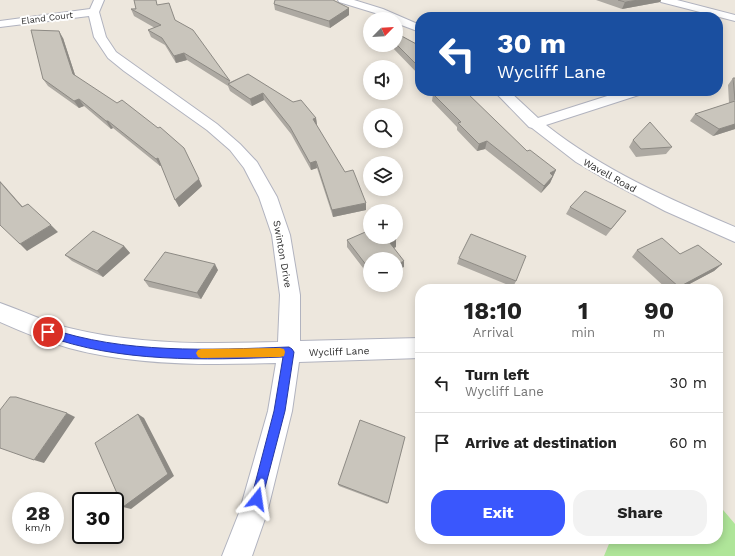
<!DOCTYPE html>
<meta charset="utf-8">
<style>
:root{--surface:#fff;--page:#f2f2f2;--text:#222;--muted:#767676;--line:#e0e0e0;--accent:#3a57fd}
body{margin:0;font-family:"Work Sans",sans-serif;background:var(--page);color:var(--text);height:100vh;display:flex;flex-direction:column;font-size:15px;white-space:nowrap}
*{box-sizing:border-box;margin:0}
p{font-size:13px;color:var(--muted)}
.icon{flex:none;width:22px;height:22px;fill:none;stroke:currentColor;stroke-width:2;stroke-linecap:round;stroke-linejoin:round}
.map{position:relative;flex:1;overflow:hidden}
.sheet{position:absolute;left:415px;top:284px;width:308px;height:260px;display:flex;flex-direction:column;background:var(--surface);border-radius:16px;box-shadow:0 2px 10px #0003}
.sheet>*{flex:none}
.top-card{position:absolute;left:415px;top:12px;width:308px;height:84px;border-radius:16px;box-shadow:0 2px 10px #0003;background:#1a4fa0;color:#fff;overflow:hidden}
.needle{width:26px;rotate:66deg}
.buttons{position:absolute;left:363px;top:12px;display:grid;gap:8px}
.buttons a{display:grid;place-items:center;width:40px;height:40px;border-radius:50%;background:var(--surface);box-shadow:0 2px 10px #0003;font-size:20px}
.speed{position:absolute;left:12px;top:492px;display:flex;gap:8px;font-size:20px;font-weight:700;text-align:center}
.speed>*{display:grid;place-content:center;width:52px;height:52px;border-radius:50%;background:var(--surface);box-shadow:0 2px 10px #0003;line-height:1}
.speed small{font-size:10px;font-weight:400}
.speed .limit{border:2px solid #111;border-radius:6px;background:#fff;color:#111}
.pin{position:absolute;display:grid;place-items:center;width:34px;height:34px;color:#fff;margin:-17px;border:2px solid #fff;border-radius:50%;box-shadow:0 1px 4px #0007}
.me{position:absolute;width:44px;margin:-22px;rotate:15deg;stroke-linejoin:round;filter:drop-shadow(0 0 3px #0008)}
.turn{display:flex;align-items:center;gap:14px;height:84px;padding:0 16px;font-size:18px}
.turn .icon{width:52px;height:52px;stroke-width:2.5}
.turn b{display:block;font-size:28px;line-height:34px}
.eta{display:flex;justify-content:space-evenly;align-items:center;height:68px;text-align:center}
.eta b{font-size:24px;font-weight:700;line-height:28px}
.primary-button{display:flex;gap:8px;margin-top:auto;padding:8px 16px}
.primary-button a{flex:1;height:46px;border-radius:16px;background:var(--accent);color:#fff;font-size:16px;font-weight:700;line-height:46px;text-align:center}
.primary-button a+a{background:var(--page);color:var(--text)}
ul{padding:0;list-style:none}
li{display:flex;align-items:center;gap:12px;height:60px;padding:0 16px;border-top:1px solid var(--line)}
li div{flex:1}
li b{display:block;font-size:15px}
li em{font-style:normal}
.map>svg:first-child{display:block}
.green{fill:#afe599}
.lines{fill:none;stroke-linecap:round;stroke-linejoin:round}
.street-casing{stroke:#b1b3bf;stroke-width:2}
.street{fill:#fff;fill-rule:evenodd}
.wall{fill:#ada9a2}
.shaded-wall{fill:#8d8a84}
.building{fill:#c9c5bc;stroke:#8d8a84}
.route{fill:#3a57fd;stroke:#2639a4}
.slow{fill:#f59e0b}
.labels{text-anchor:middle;stroke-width:4;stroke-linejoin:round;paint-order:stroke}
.far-street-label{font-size:9px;fill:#2b2b2b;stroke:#fff}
.street-label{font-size:10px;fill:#2b2b2b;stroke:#fff}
</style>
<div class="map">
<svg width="735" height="556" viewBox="0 0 735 556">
<rect width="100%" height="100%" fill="#ede7dd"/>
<path class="green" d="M718,504l17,20v32h-131l7,-17h107z"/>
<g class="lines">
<g class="street-casing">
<path id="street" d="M94,0h10l-5,12 7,25 10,15 101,72 23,20 17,18 20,35 13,38 10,60v46l120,-3v20l-121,4 -7,49 -25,102 -15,43h-30l17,-43 29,-102 8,-48c-69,2 -140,3 -207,-15 -24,-7 -47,-16 -69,-26v-19c23,8 45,19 69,25 68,17 139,16 209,14l2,-47 -8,-60 -13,-38 -15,-29 -14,-18 -23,-20 -83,-59 -16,-13 -14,-21 -5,-21 -89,11v-6l90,-12z
M338,0h16l29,9 37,16v7l-24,-9v-4h-8l-13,-6 -36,-11z
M660,0h17l58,15v6l-74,-19z
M494,91h15l29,27 85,-27h21l-2,3 -96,31c57,45 123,74 189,102v15l-70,-31 -60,-32 -29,-17 -44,-34 -3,-1z"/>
</g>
<use href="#street" class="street"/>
</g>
<path class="wall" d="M596,0h65l-1,2 -38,7z
M274,4l75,4v7l-19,13 -55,-18z
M158,5l17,15 55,61v1l18,-8 68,44 1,7h-1l50,85 -33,7 -16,-49 -6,2 -20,-36 -27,-34 -12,6 -22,-15 -2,-5 -41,-26 -11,3 -11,-18 -14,-8 -3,-7 7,-2 -21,-12 -3,-7z
M396,33l24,13v30l-30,-31h6z
M63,38l12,37 127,111 -23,21 -18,-42 -1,1 -47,-38 -2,1 -27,-23 -5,2 -31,-22 -5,-7z
M733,78h2v51l-22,7 -23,-15 5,-7 34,-11 -1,-18z
M433,94l94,57 29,19 -6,13 -9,10 -56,-44 -8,2 -20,-21v-3l-25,-26z
M633,140l39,7 -6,7 -30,3 -7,-10z
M570,207l56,4 -20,25 -40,-22z
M347,240h49v7l-2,1 10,19 -34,-8v18l-23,-30z
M124,246l6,7 -27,24 -31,-16 -7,-6z
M637,250l43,4 42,10 -8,7 -34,18h-13l-35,-32z
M459,258l57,23 -3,6 -56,-23z
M218,270l-17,29 -52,-12 -5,-7z
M405,437l-18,67 -48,-18 -1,-2z"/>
<path class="shaded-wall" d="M639,0h22l-1,2 -38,7 3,-7z
M349,8v7l-19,13 -1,-7z
M59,31l4,7 14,43 -4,-7z
M184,53l3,7 -11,3 -2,-7z
M263,93l1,7 -12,6 -2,-7z
M79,99l5,7 -5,2 -5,-7z
M316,118l1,7 -4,1v-7z
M106,121h2l5,7 -2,1z
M735,124v5l-22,7 6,-7z
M487,141l-2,8 -8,2 2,-7z
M158,158l4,7 -2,1 -4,-7z
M316,161l1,7 -6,2 -1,-7z
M556,170l-6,13 -9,10 9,-20z
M199,179l3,7 -23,21 -4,-7z
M0,181l29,33 -7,-7 -22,-25z
M366,203v7l-33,7 -1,-7z
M51,225l7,7 -31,19 -7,-7z
M396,240v7l-7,3 1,-7z
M124,246l6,7 -27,24 -6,-6z
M404,261v6l-8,4v-6z
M215,264l3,6 -17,29 -4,-6z
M722,264l-8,7 -34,18h-3l2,-2z
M67,413l8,4 -31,46 -10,-3z
M138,414l6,4 30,58 -43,33 -8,-2z"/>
<path class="building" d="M134,0h22l1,5 12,-2 6,17 18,10 37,51 -46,-28 -10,3 -12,-18 -14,-8 13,-5 -30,-16h5z
M275,0h58l16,8 -20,13 -55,-17z
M618,0h21l-14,2z
M31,30l28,1 14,43 44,29 5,-3 36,28 2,-1 24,21 15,31 -24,21 -17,-42 -2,1 -48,-38h-2l-27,-22 -5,2 -31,-22z
M396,33l24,13v22l-24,-24z
M248,74l45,28 8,-2 15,18 -3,1 32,53 8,-2 13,33 -34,7 -16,-49 -6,2 -20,-36 -27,-34 -13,6 -22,-15z
M733,78h2v22z
M444,91h21l62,60 3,-1 26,20 -6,3 3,3 -9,10 -57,-45 -8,3 -21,-21 3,-1 -28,-28z
M735,101v23l-16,5 -24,-15z
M650,122l22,25 -31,2 -8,-9z
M0,182l22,25 6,-3 23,21 -31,19 -20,-19z
M585,191l41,20 -15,18 -41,-22z
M370,230v7h24l2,3 -6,3 14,18 -8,4v-6h-26v11l-23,-30z
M93,231l31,15 -27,25 -32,-16z
M471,234l55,22 -10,25 -57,-23z
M662,238l18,16 18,-9 24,19 -43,23 -42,-37z
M165,252l50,12 -18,29 -53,-13z
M10,397h6l51,16 -33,47 -34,-12v-38z
M138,414l30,60 -45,33 -28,-64z
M360,420l45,17 -17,66 -50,-19z"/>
<path class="route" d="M48,328c76,26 161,22 241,19l3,2 2,3 -9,59 -24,92 -4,2 -5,-2 -1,-4 23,-88 9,-54c-79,3 -164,6 -239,-22l-1,-3 1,-3z"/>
<path class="slow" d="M280,348l4,1 1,3 -1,4 -4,1 -79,1 -3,-1 -2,-4 2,-3 3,-1z"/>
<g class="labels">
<g class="far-street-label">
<text transform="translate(47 18) rotate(-7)" y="3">Eland Court</text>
</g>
<g class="street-label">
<text transform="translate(610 175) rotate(29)" y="4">Wavell Road</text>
<text transform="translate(283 254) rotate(80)" y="4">Swinton Drive</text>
<text transform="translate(339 351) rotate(-2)" y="4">Wycliff Lane</text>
</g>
</g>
</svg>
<div class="buttons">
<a><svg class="needle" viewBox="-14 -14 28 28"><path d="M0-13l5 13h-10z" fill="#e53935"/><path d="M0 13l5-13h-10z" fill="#767676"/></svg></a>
<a><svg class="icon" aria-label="sound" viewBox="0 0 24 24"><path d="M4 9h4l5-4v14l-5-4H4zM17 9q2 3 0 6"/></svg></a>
<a><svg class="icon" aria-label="search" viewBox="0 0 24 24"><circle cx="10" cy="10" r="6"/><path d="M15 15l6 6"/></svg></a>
<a><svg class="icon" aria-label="layers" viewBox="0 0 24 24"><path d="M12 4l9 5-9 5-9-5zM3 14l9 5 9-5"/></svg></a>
<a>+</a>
<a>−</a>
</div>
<div class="speed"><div>28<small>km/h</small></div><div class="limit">30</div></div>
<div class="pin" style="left:48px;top:332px;background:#d93025"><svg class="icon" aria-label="arrive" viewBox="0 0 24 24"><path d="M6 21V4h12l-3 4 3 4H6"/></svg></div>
<svg class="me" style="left:257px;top:499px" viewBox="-20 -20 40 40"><path d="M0-17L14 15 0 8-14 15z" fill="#3a57fd" stroke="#fff" stroke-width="4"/></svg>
<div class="top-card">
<div class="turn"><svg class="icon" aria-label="left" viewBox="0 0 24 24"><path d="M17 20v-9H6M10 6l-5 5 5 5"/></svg><div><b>30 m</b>Wycliff Lane</div></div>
</div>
<section class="sheet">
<div class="eta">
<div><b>18:10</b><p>Arrival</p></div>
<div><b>1</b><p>min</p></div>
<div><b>90</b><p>m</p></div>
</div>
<ul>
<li><svg class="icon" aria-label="left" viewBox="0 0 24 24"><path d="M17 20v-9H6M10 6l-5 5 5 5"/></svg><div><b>Turn left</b><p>Wycliff Lane</p></div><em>30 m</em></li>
<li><svg class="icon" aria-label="arrive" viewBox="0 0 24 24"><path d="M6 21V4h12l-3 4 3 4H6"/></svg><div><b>Arrive at destination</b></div><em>60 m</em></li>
</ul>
<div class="primary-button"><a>Exit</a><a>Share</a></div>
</section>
</div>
